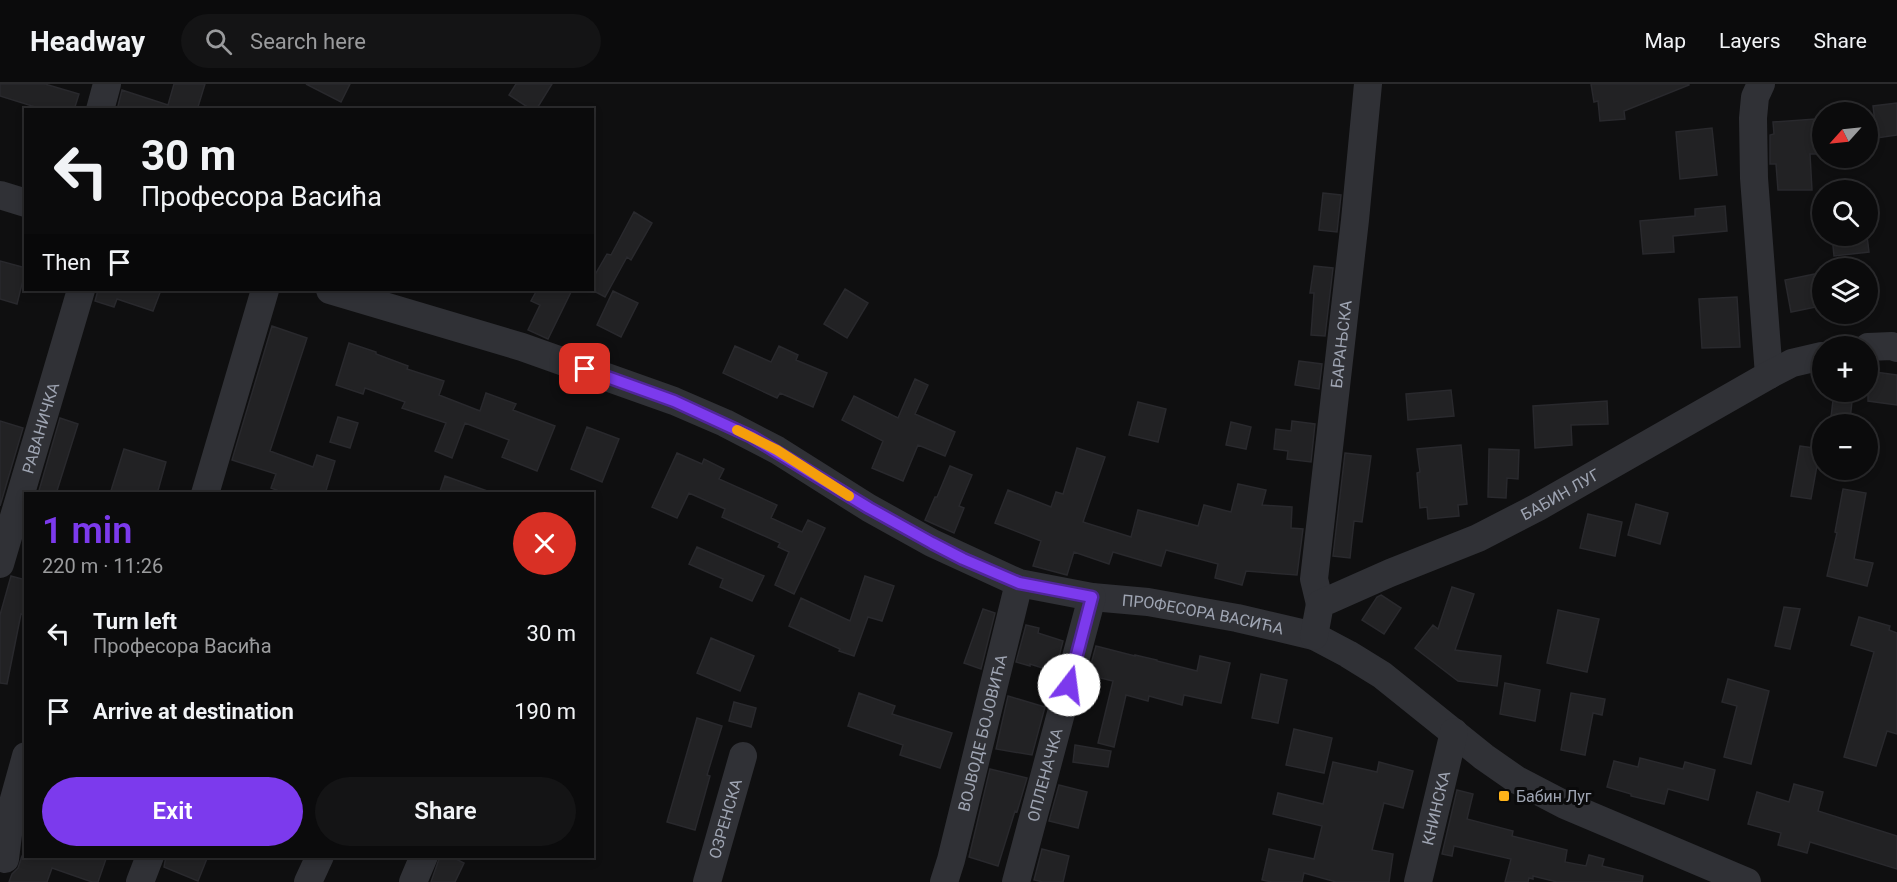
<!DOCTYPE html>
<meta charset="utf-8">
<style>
:root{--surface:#0b0b0c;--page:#141415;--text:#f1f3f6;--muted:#9a9b9d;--line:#2b2b2d;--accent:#7c3aed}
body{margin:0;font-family:Roboto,sans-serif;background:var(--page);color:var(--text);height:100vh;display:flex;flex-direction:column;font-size:22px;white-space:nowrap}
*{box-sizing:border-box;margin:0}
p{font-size:20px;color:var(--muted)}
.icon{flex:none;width:33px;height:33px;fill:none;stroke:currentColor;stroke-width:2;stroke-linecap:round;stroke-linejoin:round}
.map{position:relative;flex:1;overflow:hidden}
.side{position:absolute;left:24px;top:408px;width:570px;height:366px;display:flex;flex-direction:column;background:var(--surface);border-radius:0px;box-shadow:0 3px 9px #0003,0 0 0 2px var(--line)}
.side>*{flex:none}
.hud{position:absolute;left:24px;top:24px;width:570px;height:183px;border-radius:0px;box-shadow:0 3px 9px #0003,0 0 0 2px var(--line);background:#0b0b0c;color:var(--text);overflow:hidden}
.needle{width:39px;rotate:243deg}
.tools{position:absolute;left:1812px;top:18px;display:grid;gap:12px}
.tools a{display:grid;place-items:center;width:66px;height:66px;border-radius:50%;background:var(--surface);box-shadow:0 3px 9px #0003,0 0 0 2px var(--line);font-size:30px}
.pin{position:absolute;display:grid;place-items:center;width:51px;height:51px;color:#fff;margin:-26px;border-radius:12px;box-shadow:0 3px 9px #0006}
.me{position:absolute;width:66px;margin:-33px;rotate:15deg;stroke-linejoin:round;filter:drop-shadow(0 0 4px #0008)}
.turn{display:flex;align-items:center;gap:21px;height:126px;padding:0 18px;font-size:27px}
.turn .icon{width:78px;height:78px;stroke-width:2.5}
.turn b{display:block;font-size:42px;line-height:51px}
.then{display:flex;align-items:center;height:57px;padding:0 18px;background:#0003;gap:12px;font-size:22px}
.round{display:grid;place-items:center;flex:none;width:63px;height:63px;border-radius:32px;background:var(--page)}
.overview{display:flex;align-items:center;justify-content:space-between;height:102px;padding:0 18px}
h1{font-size:36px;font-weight:600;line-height:45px;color:var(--accent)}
.cta{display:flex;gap:12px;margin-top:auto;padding:12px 18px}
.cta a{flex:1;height:69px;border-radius:36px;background:var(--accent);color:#fff;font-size:24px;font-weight:600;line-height:69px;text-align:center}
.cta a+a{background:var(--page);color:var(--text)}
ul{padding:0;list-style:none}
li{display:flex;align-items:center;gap:18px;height:78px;padding:0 18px}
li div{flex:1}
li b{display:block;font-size:22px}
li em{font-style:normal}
header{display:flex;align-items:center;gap:36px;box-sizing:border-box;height:84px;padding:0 30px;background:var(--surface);border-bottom:2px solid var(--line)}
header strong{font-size:28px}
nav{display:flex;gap:33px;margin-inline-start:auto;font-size:21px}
.search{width:420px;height:54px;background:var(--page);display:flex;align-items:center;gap:15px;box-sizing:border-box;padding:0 21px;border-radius:33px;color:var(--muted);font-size:22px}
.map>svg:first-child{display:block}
.building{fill:#222224;stroke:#29292d;stroke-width:1.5}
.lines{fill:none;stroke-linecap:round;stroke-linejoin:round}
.minor{stroke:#303136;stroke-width:28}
.route-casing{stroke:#51269a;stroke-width:15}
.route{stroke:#7c3aed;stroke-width:10}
.slow{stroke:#f59e0b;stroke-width:10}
.poi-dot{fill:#ffb419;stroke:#0a0a0b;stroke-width:2}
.labels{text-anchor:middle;stroke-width:6;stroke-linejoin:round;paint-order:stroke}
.street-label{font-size:16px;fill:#9fa5b3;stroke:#0a0a0b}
.poi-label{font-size:16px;fill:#9fa5b3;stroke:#0a0a0b;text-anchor:start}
</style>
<header>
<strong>Headway</strong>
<div class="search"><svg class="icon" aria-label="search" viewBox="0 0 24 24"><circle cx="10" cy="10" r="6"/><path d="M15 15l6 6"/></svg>Search here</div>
<nav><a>Map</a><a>Layers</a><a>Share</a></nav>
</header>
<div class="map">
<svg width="1897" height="798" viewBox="0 0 1897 798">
<rect width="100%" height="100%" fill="#0f0f10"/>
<path class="building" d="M0,0h45l34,10 -5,16h-29l-45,-14z
M174,0h31l-8,26h-80l5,-20 46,15z
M306,0h44l-9,18z
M516,0h36l-16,26h-4l-23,-15z
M1591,0h98v1l-65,26 1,8 -25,2 -2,-20 -4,1z
M1897,19v32l-20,3 -4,-32z
M1815,35l2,35h-7l2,36h-34l-2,-26h-6v-29l4,-1 -1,-12z
M1712,44l5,47 -37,4 -4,-47z
M1323,109l18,2 -4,37 -18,-2z
M1725,122l2,25 -54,5 1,16 -31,2 -3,-33 55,-5v-7z
M634,128l18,11 -21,37 -4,-3 -22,40 -13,-7v-10l15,-26 4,1z
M1832,152h35l2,16 -35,4z
M0,177l26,7 -9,36 -17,-5z
M1314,182l19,2 -8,68 -14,-1 3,-42h-4z
M1815,190l6,32 -30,6 -6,-32z
M845,205l23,14 -21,35 -23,-14z
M98,206h63l-8,21 -36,-12 -3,8 -19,-6z
M537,206h35l-24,49 -20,-9 12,-25 -9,-4z
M613,207l25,12 -17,34 -24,-12z
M1737,213l3,50 -38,1 -3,-49z
M272,242l35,12 -37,113 43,16 4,-12 18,6 -10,33h-38l-16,-6 5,-14 -44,-14z
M349,259l27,9v2l32,12 -1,3 37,12 -5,14 41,16 6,-18 30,11 -3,6 42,16 -18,45 -35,-14 7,-17 -44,-17 -13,35 -17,-7 11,-28 -44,-15 3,-6 -40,-14 -2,6 -27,-9z
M735,262l36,16 8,-16 19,9 -2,5 31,13 -14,34 -33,-14 -3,5 -54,-25z
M1299,277l23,3 -3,25 -24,-4z
M1868,287l29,4v30l-29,-4z
M915,295l13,6 -13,29 40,18 -10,24 -27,-11 -15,36 -31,-13 11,-27 -41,-21 12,-24 44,22z
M1451,306l3,26 -46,4 -2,-26z
M1834,308h19l-3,28 -19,-3z
M1607,317l1,23 -37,1 1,20 -37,3 -2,-42z
M1138,318l28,7 -8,33 -29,-7z
M338,333l20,6 -8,25 -20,-6z
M60,334l18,6 -22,70h-18z
M0,337l23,7 -23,78z
M1292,337l23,3 -4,38 -24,-3 1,-8 -14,-2 2,-20 15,2z
M1231,338l20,5 -5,22 -20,-4z
M587,343l32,12 -17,43 -31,-13z
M1461,361l6,59 -9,1 1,11 -31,3 -1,-12 -7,1 -3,-35 3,-1 -3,-23z
M1800,362l20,3 -9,50 -20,-3z
M1077,364l28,9 -22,65 48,15 7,-27 60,16 6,-21 27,7 7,-28 28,6 -4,15 30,2 -1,21 12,1 -6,46 -51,-4 -4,14 -27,-7 3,-14 -52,-14 -5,16 -48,-14 -4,12 -35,-12 -7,23 -34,-9 8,-25 -46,-18 13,-33 43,17 5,-15 7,2z
M124,365l42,13 -9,32h-47z
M1489,365l30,1 -1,29 -11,-1 -1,20 -18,-1z
M677,369l25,11 2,-5 20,10 -5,10 58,26 -6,13 31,14 6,-12 17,8 -31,66 -19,-9 14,-33 -11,-5 2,-4 -58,-26 3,-8 -36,-16 -12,25 -25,-11z
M1345,369l26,3 -9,66 -8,-1 -4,37 -17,-2z
M950,382l22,9 -13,31 5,2 -10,25 -29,-13 10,-23h2z
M445,392l45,16 -1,2h-50z
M1843,405l23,4 -12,66 19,4 -6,23 -40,-10 10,-43 -2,-1z
M1636,420l32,9 -8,31 -32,-9z
M1588,430l34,8 -7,34 -35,-8z
M697,463l67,29 -12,25 -32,-14 3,-8 -34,-15z
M11,492l15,4v35l-5,-1 -14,70 -7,-1v-68z
M865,492l29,10 -12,35 -14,-4 -14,39 -15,-5 1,-2 -51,-23 12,-28 49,23z
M1452,503l22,7 -19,56 46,6 -4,30 -39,-5 -43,-33 18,-23 5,4z
M1381,511l20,13 -17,26 -22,-14 15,-23z
M1784,523l16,2 -10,40 -15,-3z
M983,525l12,4 -14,56 -17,-6z
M1558,526l41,9 -12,53 -40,-9z
M1859,533l31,9 -1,4 8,3v101l-10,-3 -11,35 -32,-9 30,-105 -23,-7z
M1026,541l13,3 -1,5 25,8 -8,31 -25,-8v2l-14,-4z
M711,554l43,18 -14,35 -43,-18z
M1096,562l39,10v-1l22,5v1l40,10 3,-15 30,7 -9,40 -37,-8 -2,10 -33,-9 -1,5 -22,-6 -12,52 -16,-4 15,-62 -25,-6z
M1261,590l26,6 -9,43 -26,-5z
M1728,595l41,12 -18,73 -27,-7 13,-51 -15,-4z
M1505,599l35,7 -5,31 -35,-7z
M859,609l36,13 -3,8 60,19 -12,35 -40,-13 3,-10 -55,-19z
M1571,609l34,6 -3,16 -9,-2 -8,42 -24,-5z
M1008,612l37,11 -13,48 -36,-6z
M734,618l22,6 -5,19 -22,-6z
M697,634l25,8 -15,49 3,1 -15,54 -28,-8z
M1294,645l38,9 -8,35 -38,-8z
M1075,661l36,6 -3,16 -35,-5z
M1640,674l43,11 2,-7 30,8 -7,30 -40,-11 -4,15 -33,-8v-2l-24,-7 7,-26 24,6z
M1333,678l44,10 2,-10 34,9 -10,37 -19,-5 -12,47 21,4 -4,28h-53l-32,-9 -2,9h-30l-10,-2 7,-31 45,10 8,-33 -49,-12 5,-21 45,11z
M990,685l37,9 -10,34 -2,-1 -17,55 -29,-9z
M1794,700l29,8 -5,19 79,25v33l-87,-27 -3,11 -29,-8 3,-12 -33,-9 9,-32 32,10z
M1059,701l28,7 -9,36 -29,-7z
M1457,706l16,4 -6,25 46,12 -1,5 55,14 -2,12 21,4 3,-11 15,4 -2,7 41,10 -1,6h-85l-24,-6v3l-4,-1 -1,4h-23l6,-23 -57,-13 -2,10 -10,-2z
M1042,765l27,7 -6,26h-20l-9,-2z
M22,772h85l-9,26h-6l-40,-14 -5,14h-38l3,-8 6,-6z
M166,772h42l-10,25 -34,-14z
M440,772h10l14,7 -9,19h-24z"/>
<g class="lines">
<g class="minor">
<path d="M1761,0l-6,13 -2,21 1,60 15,197"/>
<path d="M100,26l7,-26"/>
<path d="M0,111l26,8"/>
<path id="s1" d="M330,206l192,57 152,54 51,22 52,27 92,58 63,35 87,40 73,14 56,5 89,16 77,18 34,18 34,21 102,82 33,23 48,25 182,77"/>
<path d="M1868,263l24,-1 5,2"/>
<path d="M205,410l60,-204"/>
<path id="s2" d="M0,480l81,-274"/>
<path id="s3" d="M1320,520l-6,-25 41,-359 13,-136"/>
<path id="s4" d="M1314,552l6,-32 70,-31 88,-35 60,-31 231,-132 23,-12 30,-7"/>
<path d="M5,775l6,-49 15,-54"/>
<path d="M140,798l10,-26"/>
<path d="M308,798l12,-26"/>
<path d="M413,798l11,-26"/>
<path id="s5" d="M707,798l36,-126"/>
<path id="s6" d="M944,798l7,-22 68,-277"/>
<path id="s7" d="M1016,798l76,-285"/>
<path id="s8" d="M1418,798l36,-150"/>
</g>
</g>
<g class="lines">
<g class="route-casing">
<path id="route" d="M585,285l89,32 78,36 117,71 63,35 31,16 56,24 73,14 -23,88"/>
</g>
<use href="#route" class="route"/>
<path class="slow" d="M737,346l40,20 72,46"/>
</g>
<rect class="poi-dot" x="1498" y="706" width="12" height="12" rx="3"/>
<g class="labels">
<g class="street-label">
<text dy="6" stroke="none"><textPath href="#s3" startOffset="262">БАРАЊСКА</textPath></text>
<text dy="6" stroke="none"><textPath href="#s2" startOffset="142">РАВАНИЧКА</textPath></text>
<text dy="6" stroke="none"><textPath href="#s4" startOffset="297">БАБИН ЛУГ</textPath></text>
<text dy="6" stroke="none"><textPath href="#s1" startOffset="939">ПРОФЕСОРА ВАСИЋА</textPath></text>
<text dy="6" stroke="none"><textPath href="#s6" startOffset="154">ВОЈВОДЕ БОЈОВИЋА</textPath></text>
<text dy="6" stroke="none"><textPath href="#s7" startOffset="111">ОПЛЕНАЧКА</textPath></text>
<text dy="6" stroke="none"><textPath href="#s8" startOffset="76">КНИНСКА</textPath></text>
<text dy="6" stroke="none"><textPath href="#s5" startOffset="66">ОЗРЕНСКА</textPath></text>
</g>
<g class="poi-label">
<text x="1516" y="718">Бабин Луг</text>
</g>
</g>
</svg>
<div class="tools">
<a><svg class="needle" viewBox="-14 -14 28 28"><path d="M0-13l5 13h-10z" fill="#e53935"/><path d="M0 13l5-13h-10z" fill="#9a9b9d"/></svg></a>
<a><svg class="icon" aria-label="search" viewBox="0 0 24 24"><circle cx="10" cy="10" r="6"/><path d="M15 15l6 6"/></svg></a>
<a><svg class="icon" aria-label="layers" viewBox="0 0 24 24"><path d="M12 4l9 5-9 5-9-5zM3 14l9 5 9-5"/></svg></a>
<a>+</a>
<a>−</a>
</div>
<div class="pin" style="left:585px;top:285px;background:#d93025"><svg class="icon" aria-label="arrive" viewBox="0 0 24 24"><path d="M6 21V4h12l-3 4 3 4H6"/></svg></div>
<svg class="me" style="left:1069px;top:601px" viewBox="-20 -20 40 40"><circle r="19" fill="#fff"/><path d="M0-13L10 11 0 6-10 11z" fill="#7c3aed"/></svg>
<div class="hud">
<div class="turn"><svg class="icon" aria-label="left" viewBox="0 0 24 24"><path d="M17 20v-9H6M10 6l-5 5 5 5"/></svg><div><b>30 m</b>Професора Васића</div></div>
<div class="then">Then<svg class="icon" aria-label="arrive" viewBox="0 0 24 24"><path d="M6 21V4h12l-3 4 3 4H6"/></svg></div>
</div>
<section class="side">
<div class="overview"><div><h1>1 min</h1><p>220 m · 11:26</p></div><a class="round" style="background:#d93025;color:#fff"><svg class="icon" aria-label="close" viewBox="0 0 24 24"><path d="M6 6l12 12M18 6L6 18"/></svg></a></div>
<ul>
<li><svg class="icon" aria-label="left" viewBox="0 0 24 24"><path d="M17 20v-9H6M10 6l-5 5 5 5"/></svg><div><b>Turn left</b><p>Професора Васића</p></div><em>30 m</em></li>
<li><svg class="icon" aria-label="arrive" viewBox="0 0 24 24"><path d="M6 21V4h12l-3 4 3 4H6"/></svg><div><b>Arrive at destination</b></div><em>190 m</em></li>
</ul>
<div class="cta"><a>Exit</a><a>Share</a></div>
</section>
</div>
